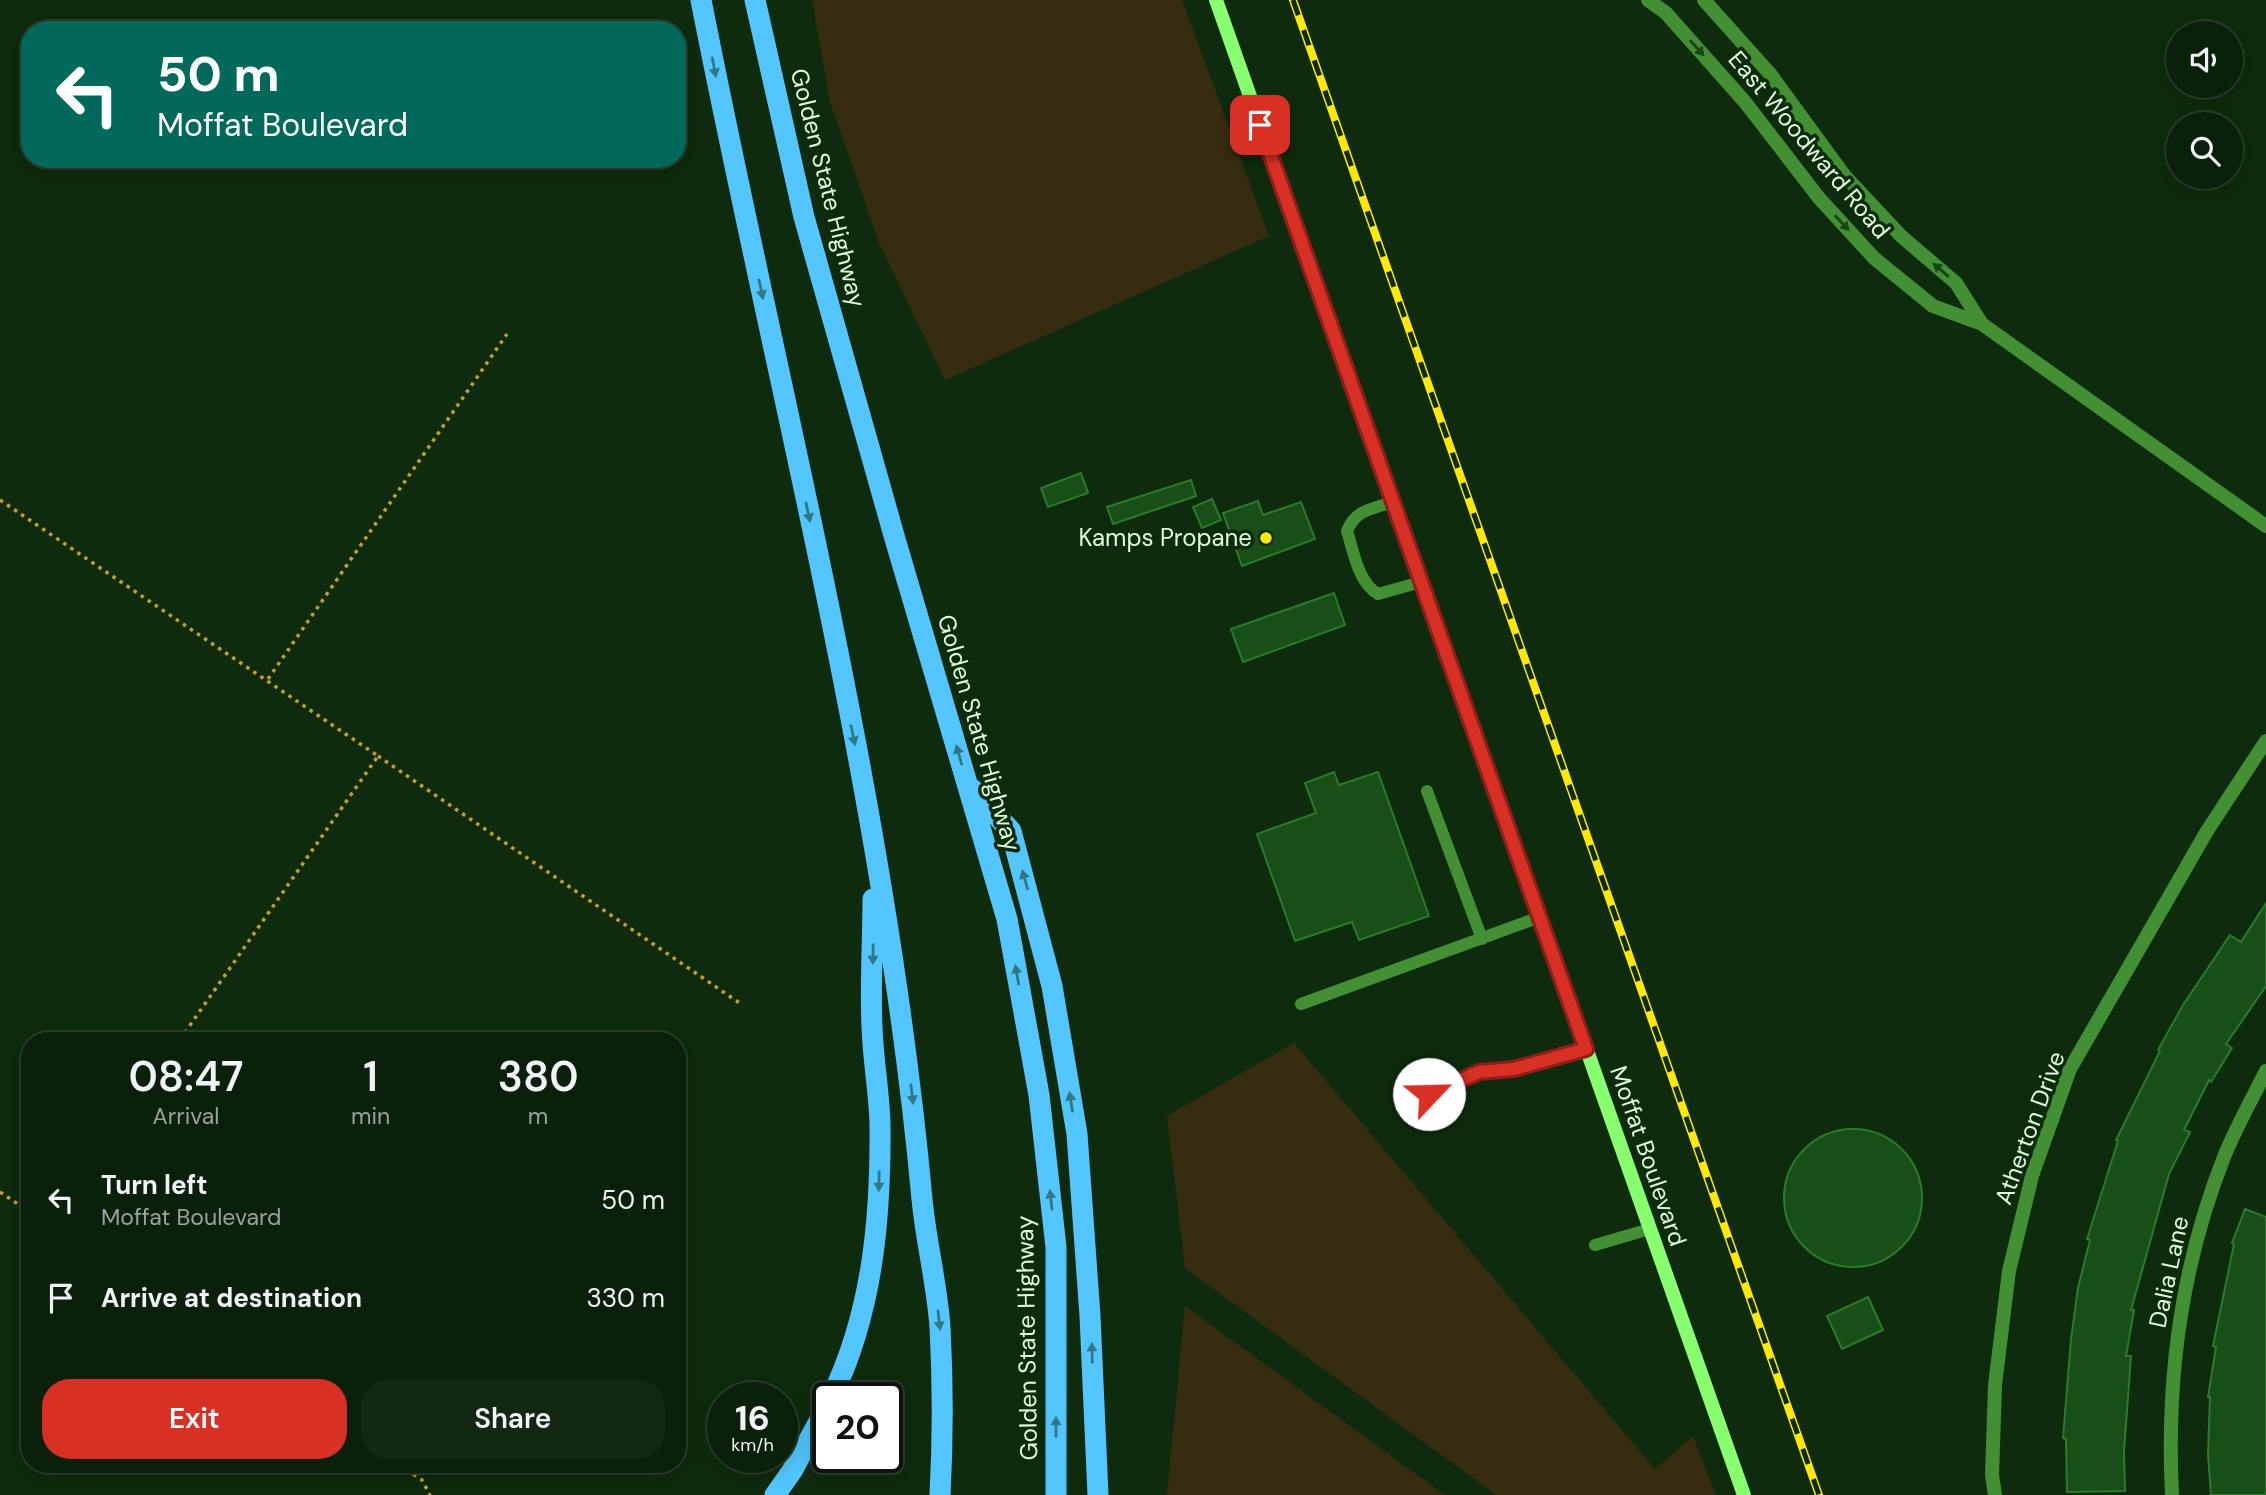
<!DOCTYPE html>
<style>
:root{--surface:#0a200a;--page:#132813;--text:#f1f3f6;--muted:#99a39c;--line:#2a3e2b;--accent:#d93025}
body{margin:0;font-family:"DM Sans",sans-serif;background:var(--page);color:var(--text);height:100vh;display:flex;flex-direction:column;font-size:26px;white-space:nowrap}
*{box-sizing:border-box;margin:0}
p{font-size:23px;color:var(--muted)}
.icon{flex:none;width:38px;height:38px;fill:none;stroke:currentColor;stroke-width:2;stroke-linecap:round;stroke-linejoin:round}
.map{position:relative;flex:1;overflow:hidden}
.panel{position:absolute;left:21px;top:1032px;width:665px;height:441px;display:flex;flex-direction:column;background:var(--surface);border-radius:28px;box-shadow:0 4px 18px #0003,0 0 0 2px var(--line)}
.panel>*{flex:none}
.guide{position:absolute;left:21px;top:21px;width:665px;height:147px;border-radius:28px;box-shadow:0 4px 18px #0003,0 0 0 2px var(--line);background:#00695c;color:#fff;overflow:hidden}
.fabs{position:absolute;left:2166px;top:21px;display:grid;gap:14px}
.fabs a{display:grid;place-items:center;width:77px;height:77px;border-radius:50%;background:var(--surface);box-shadow:0 4px 18px #0003,0 0 0 2px var(--line);font-size:35px}
.speed{position:absolute;left:707px;top:1382px;display:flex;gap:14px;font-size:35px;font-weight:700;text-align:center}
.speed>*{display:grid;place-content:center;width:91px;height:91px;border-radius:50%;background:var(--surface);box-shadow:0 4px 18px #0003,0 0 0 2px var(--line);line-height:1}
.speed small{font-size:18px;font-weight:400}
.speed .limit{border:4px solid #111;border-radius:10px;background:#fff;color:#111}
.pin{position:absolute;display:grid;place-items:center;width:60px;height:60px;color:#fff;margin:-30px;border-radius:14px;box-shadow:0 4px 10px #0006}
.me{position:absolute;width:77px;margin:-38px;rotate:66deg;stroke-linejoin:round;filter:drop-shadow(0 0 5px #0008)}
.turn{display:flex;align-items:center;gap:24px;height:147px;padding:0 21px;font-size:32px}
.turn .icon{width:91px;height:91px;stroke-width:2.5}
.turn b{display:block;font-size:49px;line-height:60px}
.eta{display:flex;justify-content:space-evenly;align-items:center;height:119px;text-align:center}
.eta b{font-size:42px;font-weight:600;line-height:49px}
.action{display:flex;gap:14px;margin-top:auto;padding:14px 21px}
.action a{flex:1;height:80px;border-radius:28px;background:var(--accent);color:#fff;font-size:28px;font-weight:600;line-height:80px;text-align:center}
.action a+a{background:var(--page);color:var(--text)}
ul{padding:0;list-style:none}
li{display:flex;align-items:center;gap:21px;height:98px;padding:0 21px}
li div{flex:1}
li b{display:block;font-size:26px}
li em{font-style:normal}
.map>svg:first-child{display:block}
.green{fill:#362d10}
.building{fill:#184e18;stroke:#277d28;stroke-width:2}
.lines{fill:none;stroke-linecap:round;stroke-linejoin:round}
.path{stroke:#c89f23;stroke-width:3.5;stroke-dasharray:3.5 5;stroke-linecap:butt}
.service{stroke:#428f34;stroke-width:12}
.minor{stroke:#428f34;stroke-width:14}
.tertiary{stroke:#428f34;stroke-width:14}
.secondary{stroke:#87ff6f;stroke-width:14}
.motorway{stroke:#53c6ff;stroke-width:21}
.rail-casing{stroke:#ffe804;stroke-width:8}
.rail{stroke:#0e2b0e;stroke-width:5;stroke-dasharray:16;stroke-linecap:butt}
.oneway{fill:#1b4418}
.oneway2{fill:#307886}
.route-casing{stroke:#8d1f18;stroke-width:18}
.route{stroke:#d93025;stroke-width:12}
.poi-dot{fill:#ffe804;stroke:#0e2b0e;stroke-width:2.5}
.labels{text-anchor:middle;stroke-width:7;stroke-linejoin:round;paint-order:stroke}
.street-label{font-size:24px;fill:#dbffd8;stroke:#0e2b0e}
.poi-label{font-size:24px;fill:#dbffd8;stroke:#0e2b0e;text-anchor:end}
</style>
<div class="map">
<svg width="2266" height="1495" viewBox="0 0 2266 1495">
<rect width="100%" height="100%" fill="#0e2b0e"/>
<path class="green" d="M812,0h370l87,236 -324,144 -65,-135 -50,-143z
M1294,1043l361,426 38,-33 23,59h-220l-311,-227 -18,-152z
M1185,1306l260,189h-278z"/>
<path class="building" d="M1081,473l7,20 -40,14 -7,-19z
M1191,480l5,16 -83,28 -6,-17z
M1212,499l9,21 -19,8 -9,-21z
M1258,501l5,14 38,-13 14,37 -73,27 -19,-53z
M1334,593l11,32 -102,37 -12,-33z
M1334,772l5,13 39,-13 51,144 -70,24 -7,-18 -57,19 -38,-107 59,-21 -11,-30z
M2266,903v83l-40,58 6,4 -21,34 -2,-2 -25,50 6,2 -21,42 -38,136h3l-8,46h5l-7,95 1,40 -58,1 -1,-53 -3,-1 8,-99 7,-51 12,-48 -3,-1 31,-98 -2,-1 44,-89 -2,-1 25,-45 47,-70 11,7z
M1784 1198a69 69 0 1 1 138 0a69 69 0 1 1-138 0Z
M2245,1209l21,8v278h-55l-3,-41 2,-57h-2l8,-50 -3,-1 21,-102 -2,-1z
M1868,1297l15,33 -41,19 -15,-33z"/>
<g class="lines">
<path class="path" d="M0,500l378,256 -199,285
M268,679l239,-345
M378,756l363,248
M0,1192l30,20
M399,1465l23,15 8,15"/>
<path class="service" d="M1393,502c-21,7 -37,7 -46,29 7,22 11,51 31,63l43,-12
M1427,791l55,148
M1301,1004l239,-87
M1429,1094l50,-22 35,-3 72,-20
M1595,1245l55,-16"/>
<path class="minor" d="M2172,1495c-6,-117 9,-229 52,-338 12,-30 28,-58 42,-86"/>
<path class="tertiary" d="M1648,0l18,13 79,89 74,96 55,60 59,48 49,18 284,202
M1704,0l67,75 73,100 57,61 55,47 26,41
M1995,1495l-3,-20 3,-90 14,-114 23,-95 38,-107 137,-238 59,-90"/>
<path class="secondary" d="M1216,0l528,1495"/>
<path class="motorway" d="M701,0c78,399 184,794 221,1199 4,43 15,85 18,128 3,56 3,112 0,168
M755,0l49,217 91,322 112,380 32,176 17,152v248
M972,789l39,42 41,155 25,148 13,182 8,179
M831,1398c42,-86 50,-181 49,-275 -1,-32 -7,-64 -8,-96 -2,-43 1,-86 1,-128
M775,1495l17,-24 36,-66"/>
<g class="rail-casing">
<path id="rail" d="M1293,0l526,1495"/>
</g>
<use href="#rail" class="rail"/>
</g>
<defs><path id="oneway-solid" d="M-6-.8H1V-3.2L6.5 0L1 3.2V.8H-6Z" transform="scale(1.75)"/></defs>
<g class="oneway">
<use href="#oneway-solid" transform="translate(1697 48) rotate(48)"/>
<use href="#oneway-solid" transform="translate(1842 223) rotate(47)"/>
<use href="#oneway-solid" transform="translate(1941 270) rotate(-139)"/>
</g>
<g class="oneway2">
<use href="#oneway-solid" transform="translate(714 67) rotate(79)"/>
<use href="#oneway-solid" transform="translate(761 289) rotate(78)"/>
<use href="#oneway-solid" transform="translate(808 512) rotate(78)"/>
<use href="#oneway-solid" transform="translate(853 735) rotate(78)"/>
<use href="#oneway-solid" transform="translate(959 755) rotate(-106)"/>
<use href="#oneway-solid" transform="translate(1025 880) rotate(-106)"/>
<use href="#oneway-solid" transform="translate(873 954) rotate(91)"/>
<use href="#oneway-solid" transform="translate(1017 975) rotate(-100)"/>
<use href="#oneway-solid" transform="translate(912 1094) rotate(83)"/>
<use href="#oneway-solid" transform="translate(1071 1102) rotate(-99)"/>
<use href="#oneway-solid" transform="translate(879 1181) rotate(91)"/>
<use href="#oneway-solid" transform="translate(1051 1200) rotate(-96)"/>
<use href="#oneway-solid" transform="translate(939 1320) rotate(84)"/>
<use href="#oneway-solid" transform="translate(1092 1353) rotate(-92)"/>
<use href="#oneway-solid" transform="translate(1056 1427) rotate(-90)"/>
</g>
<g class="lines">
<g class="route-casing">
<path id="route" d="M1260,125l326,924 -72,20 -35,3 -50,22"/>
</g>
<use href="#route" class="route"/>
</g>
<circle class="poi-dot" cx="1266" cy="538" r="7"/>
<g class="labels">
<g class="street-label">
<text transform="translate(1809 145) rotate(50)" y="8">East Woodward Road</text>
<text transform="translate(828 188) rotate(76)" y="8">Golden State Highway</text>
<text transform="translate(979 733) rotate(74)" y="8">Golden State Highway</text>
<text transform="translate(2030 1128) rotate(-70)" y="8">Atherton Drive</text>
<text transform="translate(1648 1156) rotate(71)" y="8">Moffat Boulevard</text>
<text transform="translate(2169 1272) rotate(-78)" y="8">Dalia Lane</text>
<text transform="translate(1027 1338) rotate(-91)" y="8">Golden State Highway</text>
</g>
<g class="poi-label">
<text x="1252" y="546">Kamps Propane</text>
</g>
</g>
</svg>
<div class="fabs">
<a><svg class="icon" aria-label="sound" viewBox="0 0 24 24"><path d="M4 9h4l5-4v14l-5-4H4zM17 9q2 3 0 6"/></svg></a>
<a><svg class="icon" aria-label="search" viewBox="0 0 24 24"><circle cx="10" cy="10" r="6"/><path d="M15 15l6 6"/></svg></a>
</div>
<div class="speed"><div>16<small>km/h</small></div><div class="limit">20</div></div>
<div class="pin" style="left:1260px;top:125px;background:#d93025"><svg class="icon" aria-label="arrive" viewBox="0 0 24 24"><path d="M6 21V4h12l-3 4 3 4H6"/></svg></div>
<svg class="me" style="left:1429px;top:1094px" viewBox="-20 -20 40 40"><circle r="19" fill="#fff"/><path d="M0-13L10 11 0 6-10 11z" fill="#d93025"/></svg>
<div class="guide">
<div class="turn"><svg class="icon" aria-label="left" viewBox="0 0 24 24"><path d="M17 20v-9H6M10 6l-5 5 5 5"/></svg><div><b>50 m</b>Moffat Boulevard</div></div>
</div>
<section class="panel">
<div class="eta">
<div><b>08:47</b><p>Arrival</p></div>
<div><b>1</b><p>min</p></div>
<div><b>380</b><p>m</p></div>
</div>
<ul>
<li><svg class="icon" aria-label="left" viewBox="0 0 24 24"><path d="M17 20v-9H6M10 6l-5 5 5 5"/></svg><div><b>Turn left</b><p>Moffat Boulevard</p></div><em>50 m</em></li>
<li><svg class="icon" aria-label="arrive" viewBox="0 0 24 24"><path d="M6 21V4h12l-3 4 3 4H6"/></svg><div><b>Arrive at destination</b></div><em>330 m</em></li>
</ul>
<div class="action"><a>Exit</a><a>Share</a></div>
</section>
</div>
